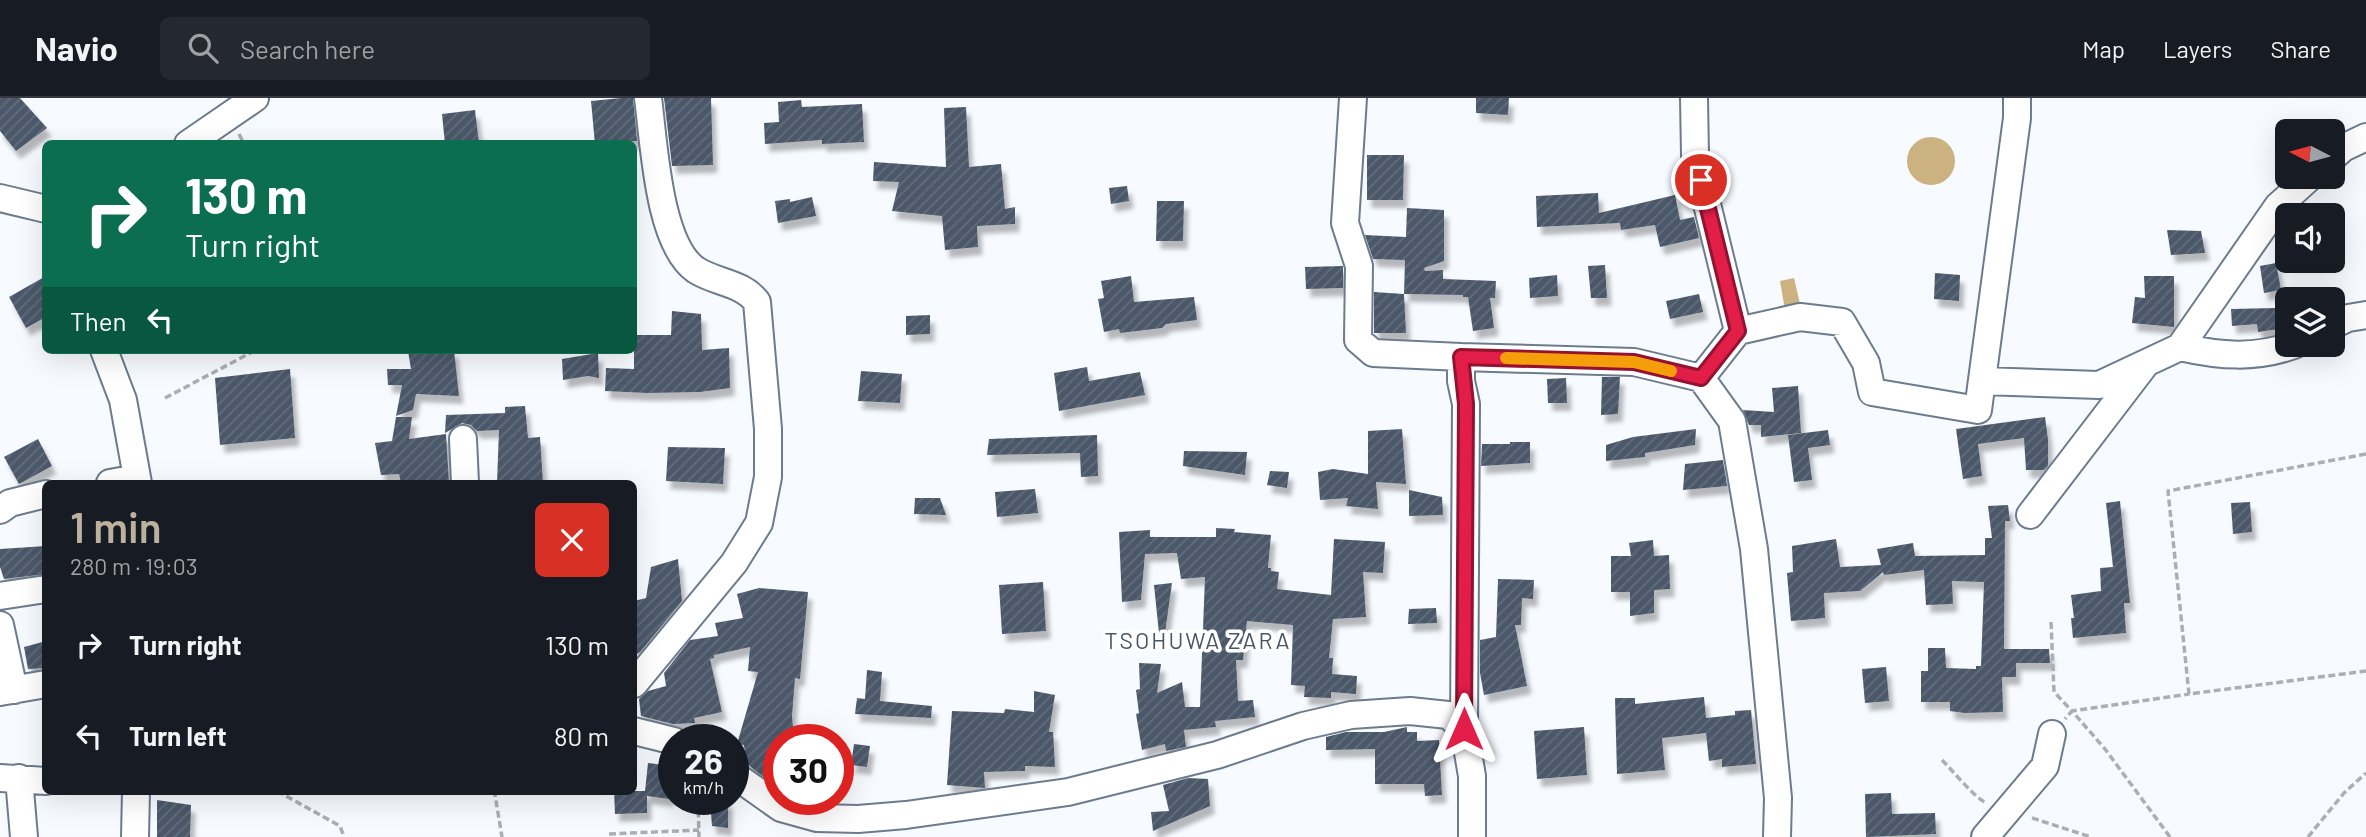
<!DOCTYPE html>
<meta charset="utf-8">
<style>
:root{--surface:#171b24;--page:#242831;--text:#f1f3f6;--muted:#9ea1a6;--line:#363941;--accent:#bbb19d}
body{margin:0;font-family:Barlow,sans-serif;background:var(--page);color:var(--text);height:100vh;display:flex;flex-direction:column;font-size:26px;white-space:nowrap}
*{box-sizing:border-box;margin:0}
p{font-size:23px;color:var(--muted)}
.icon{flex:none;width:38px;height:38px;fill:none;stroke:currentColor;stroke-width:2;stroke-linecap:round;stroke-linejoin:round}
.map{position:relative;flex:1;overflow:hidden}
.side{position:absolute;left:42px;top:382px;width:595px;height:315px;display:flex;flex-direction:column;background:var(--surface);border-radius:10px;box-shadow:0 7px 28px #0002}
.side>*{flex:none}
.guide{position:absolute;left:42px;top:42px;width:595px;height:214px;border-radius:10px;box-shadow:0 7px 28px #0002;background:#0b6e4f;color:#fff;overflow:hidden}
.needle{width:46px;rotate:276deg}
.tools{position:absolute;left:2275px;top:21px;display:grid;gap:14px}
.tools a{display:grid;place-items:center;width:70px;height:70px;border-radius:10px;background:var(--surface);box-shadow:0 7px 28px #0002;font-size:35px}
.speed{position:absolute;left:658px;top:626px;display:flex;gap:14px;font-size:35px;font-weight:700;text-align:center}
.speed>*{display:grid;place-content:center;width:91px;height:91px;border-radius:50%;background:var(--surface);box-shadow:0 7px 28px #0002;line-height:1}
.speed small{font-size:18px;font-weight:400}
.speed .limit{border:10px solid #d22;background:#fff;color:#111}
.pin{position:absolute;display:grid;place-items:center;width:60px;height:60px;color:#fff;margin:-30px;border:4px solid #fff;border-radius:50%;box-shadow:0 2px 7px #0007}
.me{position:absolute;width:77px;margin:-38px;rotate:0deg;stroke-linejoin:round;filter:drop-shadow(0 0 5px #0008)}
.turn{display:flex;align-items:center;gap:24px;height:147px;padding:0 28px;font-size:32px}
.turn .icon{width:91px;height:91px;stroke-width:2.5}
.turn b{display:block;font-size:49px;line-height:60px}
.then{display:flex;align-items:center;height:66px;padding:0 28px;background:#0003;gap:14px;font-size:26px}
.round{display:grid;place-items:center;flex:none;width:74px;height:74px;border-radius:10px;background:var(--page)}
.headline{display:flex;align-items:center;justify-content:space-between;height:119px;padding:0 28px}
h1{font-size:42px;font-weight:600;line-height:52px;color:var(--accent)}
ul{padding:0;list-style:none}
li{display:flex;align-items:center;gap:21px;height:91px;padding:0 28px}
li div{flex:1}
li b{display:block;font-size:26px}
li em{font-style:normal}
header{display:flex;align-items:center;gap:42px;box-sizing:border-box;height:98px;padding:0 35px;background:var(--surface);border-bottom:2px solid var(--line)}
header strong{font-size:33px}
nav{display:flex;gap:38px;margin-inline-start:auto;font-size:24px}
.search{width:490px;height:63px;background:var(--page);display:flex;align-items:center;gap:18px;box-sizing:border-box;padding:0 24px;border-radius:10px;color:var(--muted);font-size:26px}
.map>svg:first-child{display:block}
.water{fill:#ccb181}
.building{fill:url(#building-hatch);filter:url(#shadow)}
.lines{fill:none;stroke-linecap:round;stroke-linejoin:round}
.minor-casing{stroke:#6c7b8d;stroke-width:30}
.path{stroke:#abafb4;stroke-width:3.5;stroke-dasharray:7 3.5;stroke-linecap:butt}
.minor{stroke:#fff;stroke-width:26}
.route-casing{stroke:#92132f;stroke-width:18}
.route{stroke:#e11d48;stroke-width:12}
.slow{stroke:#f59e0b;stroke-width:12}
.labels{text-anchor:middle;stroke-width:7;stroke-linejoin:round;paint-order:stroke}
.quarter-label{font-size:23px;letter-spacing:2px;fill:#495667;stroke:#fff}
</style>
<header>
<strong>Navio</strong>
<div class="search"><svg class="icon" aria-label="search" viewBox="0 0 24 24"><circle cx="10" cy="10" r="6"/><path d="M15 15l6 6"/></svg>Search here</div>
<nav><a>Map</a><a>Layers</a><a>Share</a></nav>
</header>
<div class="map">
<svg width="2366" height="739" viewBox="0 0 2366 739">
<defs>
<pattern id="building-hatch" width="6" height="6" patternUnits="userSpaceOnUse" patternTransform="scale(1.75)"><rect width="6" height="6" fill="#4c596a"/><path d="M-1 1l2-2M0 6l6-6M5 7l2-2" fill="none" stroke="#626d7b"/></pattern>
<filter id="shadow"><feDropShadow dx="4.5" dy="8" stdDeviation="2" flood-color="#0004"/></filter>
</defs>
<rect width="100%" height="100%" fill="#f7faff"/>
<path class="water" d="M1907 63a24 24 0 1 1 48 0a24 24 0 1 1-48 0Z
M1794,180l6,26 -15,6 -5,-29z"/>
<path class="building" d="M0,0h20l27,30 -31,23 -16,-20z
M621,0h12l4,43 -42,3 -4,-43z
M664,0h47l2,67 -41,1z
M1476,0h33l-1,17 -32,-2z
M801,2l1,7 60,-3 2,38 -42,2v-4l-57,4 -1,-21 15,-1 -1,-20z
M966,9l3,60 32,-3 4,45 10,-2v17l-38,2 1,21 -33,3 -3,-34 -50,-5 7,-29 -26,-1 1,-19 72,5 -2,-59z
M475,12l4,34h-34l-3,-30z
M1367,57h37l-1,45h-36z
M1127,88l2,15 -18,3 -2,-16z
M1598,95l1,20 76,-18 5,25 14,-3 5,21 -39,9 -5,-22 -34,5 -1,-7 -83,4 -1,-31z
M812,99l4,19 -38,7 -3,-22 15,-2v3z
M1157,103h27l-1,40h-27z
M1407,110l37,2v51l-20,7 1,3 18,-1v9l53,2 -1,17h-5l4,30 -21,3 -5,-34h-5v-2l-59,-1 1,-34 -32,-1 -8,-24 41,2z
M2167,132l34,1 4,22 -34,2z
M2276,165l5,27 -17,3 -4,-27z
M1605,167l2,33h-16l-3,-32z
M1343,168v22l-37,1 -1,-22z
M1935,175l25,2 -1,26 -25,-2z
M1557,177l1,21 -28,2 -1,-20z
M46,178v41l-20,11 -17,-31z
M1131,178l3,26 60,-5 3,23 -31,4 -4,4 -42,5 -1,-4 -15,3 -6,-33 6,-1 -3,-17z
M2144,178h30v51l-42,-4 3,-26 10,1z
M1374,194l30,2 2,39h-32z
M1699,196l4,18 -33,7 -4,-18z
M2276,210l3,21 -21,3 -1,-8 -25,2 -1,-17z
M672,213l29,3 1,36 27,-2 1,40 -30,4 -53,1 -42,-2 1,-23 28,1v-34h37z
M930,217v19l-24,1v-19z
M417,252h37l5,46 -43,-2 -3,16 -17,6 6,-31h-14l-1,-16h24l-3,-18z
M598,255l1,25 -11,-2 -25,4 -1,-21z
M1087,269l2,14 51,-9 5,23 -86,16 -5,-38z
M290,271l5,69 -75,7 -5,-67z
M861,273l41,3 -2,29 -42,-2z
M1602,279h18l-2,37 -17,1z
M1566,280l1,25h-19l-1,-24z
M1798,288l3,47 -40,4v-12h-12l-6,-15 31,2 -2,-24z
M525,308l3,32 12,-1 3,46h-46l2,-53 -22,1 -6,-6 -9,-2 -17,10 1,-18 59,-2v-6z
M396,319h16l-3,22 37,-5 3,49h-48l-2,-9 -18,1 -6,-32 17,-2z
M2045,319l3,23v26l-4,4h-18l-2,-32 -46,6 4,32 -19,3 -7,-50z
M1402,331l4,55 -30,-2 2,27 -32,-3 2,-8 -28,2 -2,-28 15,-3 35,5v-43z
M1696,331l-1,16 -50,8v4l-39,4v-16l27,-8z
M1828,332l2,15 -22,3 4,32 -18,2 -6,-47z
M1097,337l1,41 -17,1 -1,-24 -93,2 2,-16z
M38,341l14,27 -33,18 -15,-27z
M1510,344h20v21l-49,3 1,-22h28z
M668,349l57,1 -2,36 -57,-3z
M1184,353l63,1 -2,23 -62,-9z
M1723,362l4,26 -44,4 2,-26z
M1270,373l19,1 -2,16 -20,-3z
M1035,391l3,24 -41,4 -2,-25z
M1409,392l33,7 1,18 -34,1z
M915,400h25l6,17 -32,-1z
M2120,403l10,102h-6l2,30 -53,5 -2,-20h3l-3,-23 30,-4 -1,-23 13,-1 -7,-64z
M2250,404l2,30 -19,2 -2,-31z
M2008,407l2,16h-5l-1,128h45l1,14h-34v14h-14l1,35 -38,1 -15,-2v-9h-29v-31h7v-23h17l1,20 30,1v-3h5l3,-84 -32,-1 1,23 -27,1 -2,-35 -40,5 -1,-3 -23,19 -36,2 1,25 -34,3 -4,-48 6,-1 -1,-26 44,-7 4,28 41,-2 -4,-16 36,-6 2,13 70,-1v-17h7l-4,-32z
M1216,430l19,1 -1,3 37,3 -3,33h3v3l8,1 -2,17 54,6 3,-56 51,3 -2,31 -20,-1 3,45 -33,2 -4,39h4l-1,16 25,2 -1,18 -25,-2v6l-27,-1 1,-11 -14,-1 2,-60 -46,-4 -4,39h-7l2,41 15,-1 2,17 -40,4 1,6 -32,3 2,17 -20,4 -1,-7 -23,6 -6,-36 3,-1 -3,-23 4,-1 -1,-26 22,1 -4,29 25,-11 3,25h15l5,-130 -24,2 -4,-26 -32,1 -4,46 -19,2 -3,-70 31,-2v7h66z
M1653,442l1,16 15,-1 1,34 -16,1v23l-24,3v-24h-19v-36h20l-2,-13z
M46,448v28l-42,5 -4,-12v-18z
M678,461l4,42 -42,51 -6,4v-55l12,-3 5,-31z
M1498,481l36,1 -1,19 -11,-1 -1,27h-6l12,61 -43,9 -4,-22v-33l16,-3z
M1043,484l3,49 -44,3 -3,-49z
M1172,485l-7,50h-6l-5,-48z
M759,490l49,4 -8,87 -5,-1 -3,38 2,23 -15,1v21l-15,1 1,16 -18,-14 -3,-19 -7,-1 21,-72 -10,-1 2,-24 -36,8v3l-4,1 12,53 -28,6 1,5 -22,1 -32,-8 -2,-17 9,-8 18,-5 -2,-13 26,-33 28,-4 -3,-13 28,-5 -6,-24z
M1436,510l1,15 -29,1 1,-15z
M46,543v27l-18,1 -4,-22z
M1886,569l3,34 -24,2 -3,-34z
M867,572l15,2 -2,29 52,5 -1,12 -76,-4 2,-16 8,1z
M1034,593l21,4 -6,37h4l2,35 -30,-1v5l-41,1 1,16 -38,-3 5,-74 52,2 1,-4 29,3z
M1704,599l2,21 29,-3v-4l16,-1 5,54 -34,3v-8l-13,2 -3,-28 -44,5 3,32 -48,4 -2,-76h20v6z
M1407,629v5h10v9l22,-1 3,55 -17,1 -1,-12h-49v-35l-49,1v-13l20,-5h38z
M1584,629l3,48 -50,4 -3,-48z
M854,646l16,2 -3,21 -16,-2z
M648,665l24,3 -3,33 -22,-3v17l-32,1 -1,-23h31z
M1188,680l20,1 2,27 -57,25 -2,-19 18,-1 -6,-26z
M1891,695l1,21 43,-1 1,21 -70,3 -1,-43z
M157,702l34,5 -1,32h-33z
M710,702h18v28l-16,-2z"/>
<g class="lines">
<g class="minor-casing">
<path id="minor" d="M1353,0l-8,125 14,43 -1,74 15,13 88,4v24l5,23 -2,325
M1694,0l1,57 43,176 62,-14 42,5 24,41 6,29 106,18 39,-292v-20
M188,46l67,-46
M2333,59l10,-9 23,-11
M0,100l46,11
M2333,227l15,-7 18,-3
M2180,249c40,9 75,12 114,-2
M104,252l19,50 15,83
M1461,259l173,5 67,16 31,43 22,128 24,249 -1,39
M1701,280l37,-47
M1982,283l117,4 81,-38 98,-141 32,-29
M463,341l2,44
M110,385l27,-5
M0,412l10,-7 36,-9
M2030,417l114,-149
M0,498l46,-7
M0,527l14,65
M634,586l100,-121 25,-40 9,-46v-48l-11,-127c-15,-20 -41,-19 -61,-32 -38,-26 -42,-128 -48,-172
M0,594l46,-8
M634,633l40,10
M733,676l48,34 36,10 41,1 48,-4 162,-23 149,-37 86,-29 48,-11 59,-4 38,4 16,14 8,47v61
M0,680l46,3
M19,680l5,59
M135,739l1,-46
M1985,739l60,-71 7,-32"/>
</g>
<path class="path" d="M239,36l5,10
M165,300l91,-48
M2366,356l-198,37 21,203 177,-23
M2051,524l3,70 18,19 -7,8
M1942,662c10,10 33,38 43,42
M277,693l63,35 4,11
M492,693l3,4 7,42
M698,702l1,37
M2032,720l59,19
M609,736l90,-4
M2170,739l-65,-88 -33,-38 117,-17
M2308,739l36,-44 22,-20"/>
<use href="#minor" class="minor"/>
</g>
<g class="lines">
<g class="route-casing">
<path id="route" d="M1464,631l2,-325 -5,-47 173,5 67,16 37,-47 -37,-151"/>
</g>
<use href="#route" class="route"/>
<path class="slow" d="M1506,260l128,4 37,9"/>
</g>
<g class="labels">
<g class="quarter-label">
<text x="1198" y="551">TSOHUWA ZARA</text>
</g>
</g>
</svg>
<div class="tools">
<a><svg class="needle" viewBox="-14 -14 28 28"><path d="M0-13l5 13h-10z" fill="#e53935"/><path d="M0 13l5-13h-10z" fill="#9ea1a6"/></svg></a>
<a><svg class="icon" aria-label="sound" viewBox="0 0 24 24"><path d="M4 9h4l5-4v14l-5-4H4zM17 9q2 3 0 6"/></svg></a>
<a><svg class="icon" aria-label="layers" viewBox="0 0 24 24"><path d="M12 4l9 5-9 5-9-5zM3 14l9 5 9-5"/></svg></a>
</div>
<div class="speed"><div>26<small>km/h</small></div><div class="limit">30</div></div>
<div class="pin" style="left:1701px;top:82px;background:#d93025"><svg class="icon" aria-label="arrive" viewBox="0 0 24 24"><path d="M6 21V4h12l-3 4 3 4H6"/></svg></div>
<svg class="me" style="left:1464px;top:631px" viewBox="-20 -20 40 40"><path d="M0-17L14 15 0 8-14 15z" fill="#e11d48" stroke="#fff" stroke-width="4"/></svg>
<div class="guide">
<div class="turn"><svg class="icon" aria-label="right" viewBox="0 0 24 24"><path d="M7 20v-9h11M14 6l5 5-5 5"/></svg><div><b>130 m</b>Turn right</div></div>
<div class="then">Then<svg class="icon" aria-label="left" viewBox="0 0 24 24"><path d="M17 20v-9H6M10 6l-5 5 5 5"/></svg></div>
</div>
<section class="side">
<div class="headline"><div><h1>1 min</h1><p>280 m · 19:03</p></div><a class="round" style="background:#d93025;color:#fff"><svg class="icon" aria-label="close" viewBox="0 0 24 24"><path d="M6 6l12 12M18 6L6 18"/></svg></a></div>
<ul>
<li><svg class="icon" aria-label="right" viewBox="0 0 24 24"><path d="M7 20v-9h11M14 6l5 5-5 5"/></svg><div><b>Turn right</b></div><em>130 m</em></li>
<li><svg class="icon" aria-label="left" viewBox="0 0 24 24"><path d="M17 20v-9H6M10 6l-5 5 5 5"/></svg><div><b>Turn left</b></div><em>80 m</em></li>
</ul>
</section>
</div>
